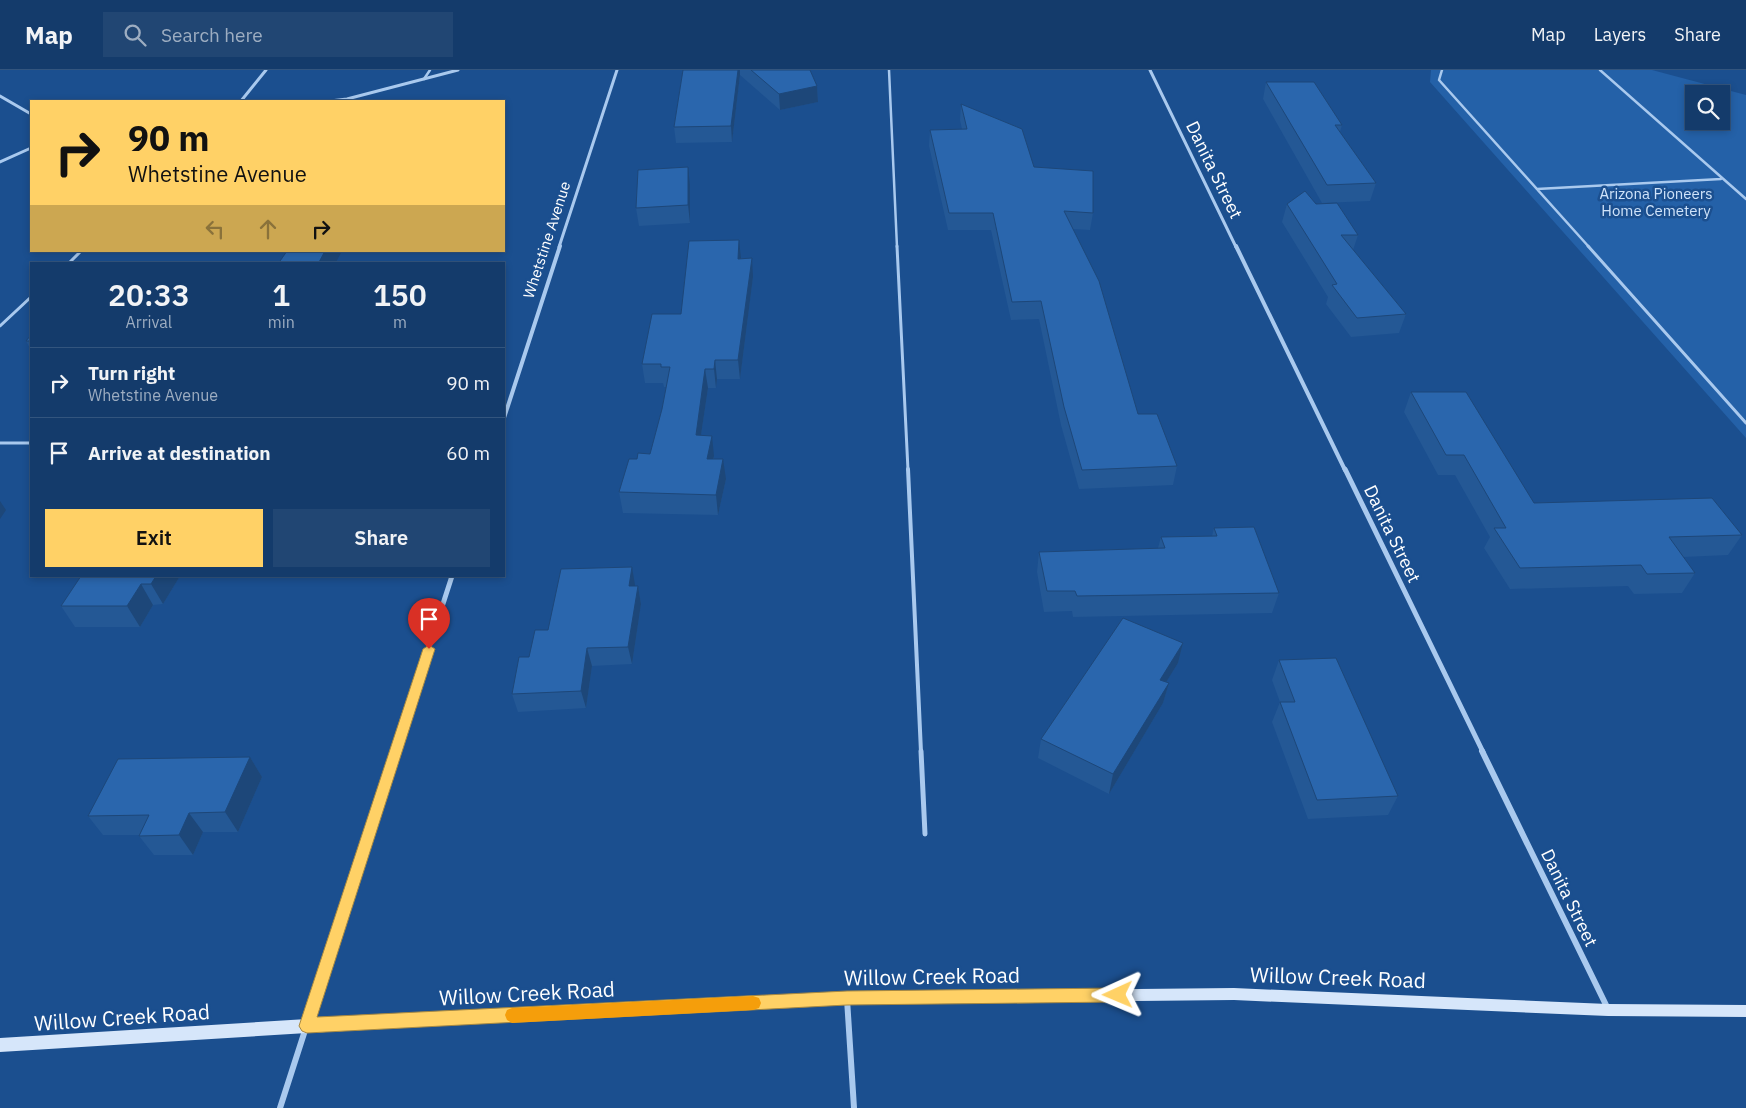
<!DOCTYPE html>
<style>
:root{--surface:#143b6b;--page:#214673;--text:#f1f3f6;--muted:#9dadc1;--line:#33557e;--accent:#ffd166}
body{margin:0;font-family:"IBM Plex Sans",sans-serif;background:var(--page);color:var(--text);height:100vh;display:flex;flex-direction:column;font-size:19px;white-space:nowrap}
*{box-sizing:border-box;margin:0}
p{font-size:16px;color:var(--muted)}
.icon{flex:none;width:28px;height:28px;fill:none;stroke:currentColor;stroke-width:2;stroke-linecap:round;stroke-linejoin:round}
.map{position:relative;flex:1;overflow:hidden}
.drawer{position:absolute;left:30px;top:192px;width:475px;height:315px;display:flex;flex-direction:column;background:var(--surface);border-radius:0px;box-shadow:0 2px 8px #0003,0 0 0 1px var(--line)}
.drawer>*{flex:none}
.banner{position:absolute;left:30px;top:30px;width:475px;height:152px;border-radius:0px;box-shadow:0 2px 8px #0003,0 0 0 1px var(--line);background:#ffd166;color:#111;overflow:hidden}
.fabs{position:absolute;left:1685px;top:15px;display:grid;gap:10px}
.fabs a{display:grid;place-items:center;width:45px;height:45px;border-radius:0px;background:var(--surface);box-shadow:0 2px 8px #0003,0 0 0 1px var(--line);font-size:25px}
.pin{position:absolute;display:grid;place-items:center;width:42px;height:42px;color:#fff;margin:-51px -21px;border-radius:50% 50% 50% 0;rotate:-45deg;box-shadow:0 0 5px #0007}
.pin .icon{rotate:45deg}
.me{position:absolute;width:55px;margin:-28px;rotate:269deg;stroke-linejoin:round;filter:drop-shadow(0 0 4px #0008)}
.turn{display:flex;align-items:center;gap:18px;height:105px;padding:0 15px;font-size:22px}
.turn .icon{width:65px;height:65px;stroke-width:2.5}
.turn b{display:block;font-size:35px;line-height:42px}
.lanes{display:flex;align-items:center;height:48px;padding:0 15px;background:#0003;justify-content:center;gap:25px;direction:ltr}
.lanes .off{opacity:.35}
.eta{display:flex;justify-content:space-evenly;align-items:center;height:85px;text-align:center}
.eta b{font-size:30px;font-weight:600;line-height:35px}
.cta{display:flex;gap:10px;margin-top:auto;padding:10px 15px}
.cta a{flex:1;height:58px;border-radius:0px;background:var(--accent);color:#111;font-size:20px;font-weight:600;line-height:58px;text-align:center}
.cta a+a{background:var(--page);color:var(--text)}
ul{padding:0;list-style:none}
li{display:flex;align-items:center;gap:15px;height:70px;padding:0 15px;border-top:1px solid var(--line)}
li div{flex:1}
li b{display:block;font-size:19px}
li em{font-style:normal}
header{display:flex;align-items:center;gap:30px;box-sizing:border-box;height:70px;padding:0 25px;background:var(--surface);border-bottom:1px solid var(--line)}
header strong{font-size:24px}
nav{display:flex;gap:28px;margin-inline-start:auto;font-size:18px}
.search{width:350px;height:45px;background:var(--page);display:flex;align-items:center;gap:12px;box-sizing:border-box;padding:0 18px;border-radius:0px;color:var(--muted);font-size:19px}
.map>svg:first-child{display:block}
.green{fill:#2461a8;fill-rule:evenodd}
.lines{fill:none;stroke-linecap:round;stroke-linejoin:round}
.service-far3{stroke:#a9c9ee;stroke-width:2.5}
.service-far2{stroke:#a9c9ee;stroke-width:3}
.service-far1{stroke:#a9c9ee;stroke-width:4}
.service{stroke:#a9c9ee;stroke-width:5}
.minor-far3{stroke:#a9c9ee;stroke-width:3}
.minor-far2{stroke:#a9c9ee;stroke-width:4}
.minor-far1{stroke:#a9c9ee;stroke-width:5}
.minor{stroke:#a9c9ee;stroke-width:6}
.secondary{fill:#d6e6fa;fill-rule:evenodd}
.wall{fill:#245895}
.shaded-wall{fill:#1d4779}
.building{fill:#2a66ad;stroke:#1d4779}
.route{fill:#ffd166;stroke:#a68842}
.slow{fill:#f59e0b}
.labels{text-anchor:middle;stroke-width:5;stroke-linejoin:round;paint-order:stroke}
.far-park-label{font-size:15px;fill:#cfe3fa;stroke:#1b4f8f}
.far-street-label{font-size:15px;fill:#fff;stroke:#1b4f8f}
.street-label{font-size:18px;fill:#fff;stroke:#1b4f8f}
.near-street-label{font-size:21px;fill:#fff;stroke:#1b4f8f}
</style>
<header>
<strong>Map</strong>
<div class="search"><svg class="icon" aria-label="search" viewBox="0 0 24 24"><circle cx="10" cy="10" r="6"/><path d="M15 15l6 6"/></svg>Search here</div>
<nav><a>Map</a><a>Layers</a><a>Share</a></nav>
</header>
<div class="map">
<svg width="1746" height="1038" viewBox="0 0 1746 1038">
<rect width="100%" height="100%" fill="#1b4f8f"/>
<path class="green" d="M1431,0h221l94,25v343l-316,-356zM1694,24h27v27h-27z"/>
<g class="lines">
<path class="service-far3" d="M889,0l8,177
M1442,0l-3,10 150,167
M1600,0l146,129
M424,9l6,-9
M1537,119l184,-10"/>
<path class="service-far2" d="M897,176l11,224
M1588,176l158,177
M68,194l13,-13
M0,256l31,-29
M0,373h31"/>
<path class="service-far1" d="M908,399l13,283"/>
<path class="service" d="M921,681l4,83"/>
<path class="minor-far3" d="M1150,0l86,177
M0,26l31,18
M241,31l25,-31
M330,31l17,-2 111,-29
M0,92l31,-14
M559,177l58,-177"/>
<path class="minor-far2" d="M1236,176l109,224
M504,348l56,-172"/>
<path class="minor-far1" d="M1345,399l138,283
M395,682l57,-176"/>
<path class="minor" d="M1482,681l126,258
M847,929l7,109
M280,1038l115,-357"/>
<path class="secondary" d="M1234,918l374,16 138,1v12l-138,-1 -374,-16 -387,4 -540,29 -307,19v-14l307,-19 540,-27z"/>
</g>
<path class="wall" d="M683,0h127l7,16 1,16 -38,8 -40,-35 -8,67 -56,1 -2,-16z
M1266,12l76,43 -2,7 36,51 -6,18 -48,2 -59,-104z
M961,34l73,63 59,46 -3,17 -17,-1 65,185 39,52 -4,19 -94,4 -18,-64 -22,-106 -28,1 -20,-90h-43l-19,-84 1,-16 32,-1 -2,-9z
M690,115v38l-51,3 -3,-18z
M1287,134h29l42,31 -5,15 53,64 -7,19 -48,4 -25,-33 2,-7 -46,-75z
M740,189l13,18 -13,102h-23l-1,9h-8l-7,47 13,21v3l12,20 -8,36 -95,-2 -4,-21 18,-33 13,-5 12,-45 4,-22h-2l-1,-4h-18l-3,-19 39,-50z
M31,265v15l-5,-9z
M1411,322l123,111 208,32 -14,20 -45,2 12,16 -13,20 -48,1 -6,-8 -118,3 -26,-41 6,-11 -35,-62h-17l-34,-63z
M1214,458l65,65 -7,20 -199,4 -1,-6 -28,1 -7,-40 2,-20 119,-4 3,-11 51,-1z
M81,506h99l-17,28 -10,1 -13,22h-65l-14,-21z
M635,515v1h3l3,18 -9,60 -40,2 -6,42 -68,4 -6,-18 36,-64z
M1183,573l-5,20 -12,19 3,1 -6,20 -54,91 -71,-36 3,-19z
M1279,590l119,136 -10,19 -80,4 -36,-97 8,-20 -8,-22z
M250,687l12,20 -24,55h-35l-10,23h-39l-15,-19v-1h-36l-15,-19z"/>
<path class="shaded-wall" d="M738,0h2v5l-8,67 -1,-16z
M817,16l1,16 -38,8 -1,-16z
M688,97l2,18v38l-2,-18z
M739,170l2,18 -1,19 -2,-18z
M325,181h17l-7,13h-17z
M752,188l1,19 -13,102 -2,-19z
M715,290l2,19 -1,9 -2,-19z
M705,299l3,19 -10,67 -2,-20z
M712,366l2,20 -5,23 -2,-20z
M723,389l3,20 -8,36 -2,-20z
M0,431l6,9 -6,9z
M632,497l3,18 -2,19 -4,-18z
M156,506h24l-17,28 -12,-20z
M141,514l12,21 -13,22 -13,-21z
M638,516l3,18 -9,60 -4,-17z
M1183,573l-5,20 -23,37 5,-20z
M587,578l5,18 -6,42 -5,-17z
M1169,613l-6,20 -54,91 4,-20z
M250,687l12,20 -24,55 -13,-20z
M189,743l14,19 -10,23 -14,-20z"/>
<path class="building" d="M683,0h55l-7,56 -57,1z
M751,0h59l7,16 -38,8z
M1266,12h48l28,43h-7l41,58 -49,2z
M961,34l61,25 12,38 59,4v42l-29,-2 35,70 39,133h19l20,52 -95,4 -18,-63 -23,-106 -29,1 -19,-89h-44l-19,-83 37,-1z
M688,97v38l-52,3 2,-38z
M1305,121l11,13 21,-1 21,32h-17l65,79 -49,4 -25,-33 5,-1 -50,-80z
M739,170l-1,19 14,-1 -14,102h-23l-1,9h-9l-9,66 16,1 -5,23h16l-7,36 -97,-3 10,-33h8l1,-6 12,1 12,-45 8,-42h-9v-3h-19l10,-50h29l8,-73z
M287,181h38l-7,13h-40z
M31,265v6h-5z
M1411,322h55l68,111 178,-5 30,37 -73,2 26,36 -48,1 -6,-9 -121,3 -26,-40h12l-42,-73h-18z
M1254,457l25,66 -202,3 -2,-5h-28l-8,-39 126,-4 -4,-11 56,-1 -3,-8z
M632,497l-3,19h9l-10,61 -41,1 -6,43 -69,3 7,-37h10l6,-27h13l13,-61z
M81,506h75l-5,8h-10l-14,22h-66z
M1123,548l60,25 -23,37 9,3 -56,91 -72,-35z
M1336,588l62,138 -81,4 -37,-98h15l-16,-42z
M250,687l-25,55 -36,1 -10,22 -40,1 10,-21 -61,1 30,-57z"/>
<path class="route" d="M429,575l6,4 -118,368 530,-26 271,-3 6,2 2,5 -2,5 -6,2 -271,3 -540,28 -5,-2 -3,-5 124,-377z"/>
<path class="slow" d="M753,926l6,2 2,5 -2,5 -6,2 -241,13 -5,-3 -2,-5 2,-5 5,-2z"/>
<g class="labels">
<g class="far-park-label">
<text x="1656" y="129">Arizona Pioneers<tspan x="1656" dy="17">Home Cemetery</tspan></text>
</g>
<g class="far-street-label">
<text transform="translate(547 170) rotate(-72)" y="5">Whetstine Avenue</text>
</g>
<g class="street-label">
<text transform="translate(1214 100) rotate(64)" y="6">Danita Street</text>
<text transform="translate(1392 464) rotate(64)" y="6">Danita Street</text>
<text transform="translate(1569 828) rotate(64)" y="6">Danita Street</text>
</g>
<g class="near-street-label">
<text transform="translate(932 907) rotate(-1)" y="7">Willow Creek Road</text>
<text transform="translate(1338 908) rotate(2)" y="7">Willow Creek Road</text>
<text transform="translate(527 924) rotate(-3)" y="7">Willow Creek Road</text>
<text transform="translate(122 948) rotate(-4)" y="7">Willow Creek Road</text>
</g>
</g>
</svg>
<div class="fabs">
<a><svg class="icon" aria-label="search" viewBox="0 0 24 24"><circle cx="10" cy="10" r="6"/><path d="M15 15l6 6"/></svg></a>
</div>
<div class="pin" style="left:429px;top:579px;background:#d93025"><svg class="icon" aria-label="arrive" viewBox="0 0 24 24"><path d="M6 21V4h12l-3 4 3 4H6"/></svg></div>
<svg class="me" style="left:1118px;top:925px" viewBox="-20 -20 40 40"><path d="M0-17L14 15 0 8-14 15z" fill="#ffd166" stroke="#fff" stroke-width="4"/></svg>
<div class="banner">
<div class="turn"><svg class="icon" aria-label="right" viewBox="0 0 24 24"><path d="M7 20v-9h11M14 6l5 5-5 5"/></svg><div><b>90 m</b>Whetstine Avenue</div></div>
<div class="lanes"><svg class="icon off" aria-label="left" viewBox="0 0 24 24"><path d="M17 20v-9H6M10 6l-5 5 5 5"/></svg><svg class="icon off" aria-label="ahead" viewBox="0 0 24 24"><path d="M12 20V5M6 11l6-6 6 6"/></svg><svg class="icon" aria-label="right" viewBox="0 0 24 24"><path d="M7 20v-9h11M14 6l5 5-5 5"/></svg></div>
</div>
<section class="drawer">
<div class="eta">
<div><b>20:33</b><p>Arrival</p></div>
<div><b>1</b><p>min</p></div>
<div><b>150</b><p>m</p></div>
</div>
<ul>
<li><svg class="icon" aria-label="right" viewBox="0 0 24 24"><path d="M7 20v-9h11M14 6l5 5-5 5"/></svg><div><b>Turn right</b><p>Whetstine Avenue</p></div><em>90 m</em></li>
<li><svg class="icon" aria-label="arrive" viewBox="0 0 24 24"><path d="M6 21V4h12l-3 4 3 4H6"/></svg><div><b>Arrive at destination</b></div><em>60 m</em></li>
</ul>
<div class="cta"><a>Exit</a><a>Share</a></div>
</section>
</div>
